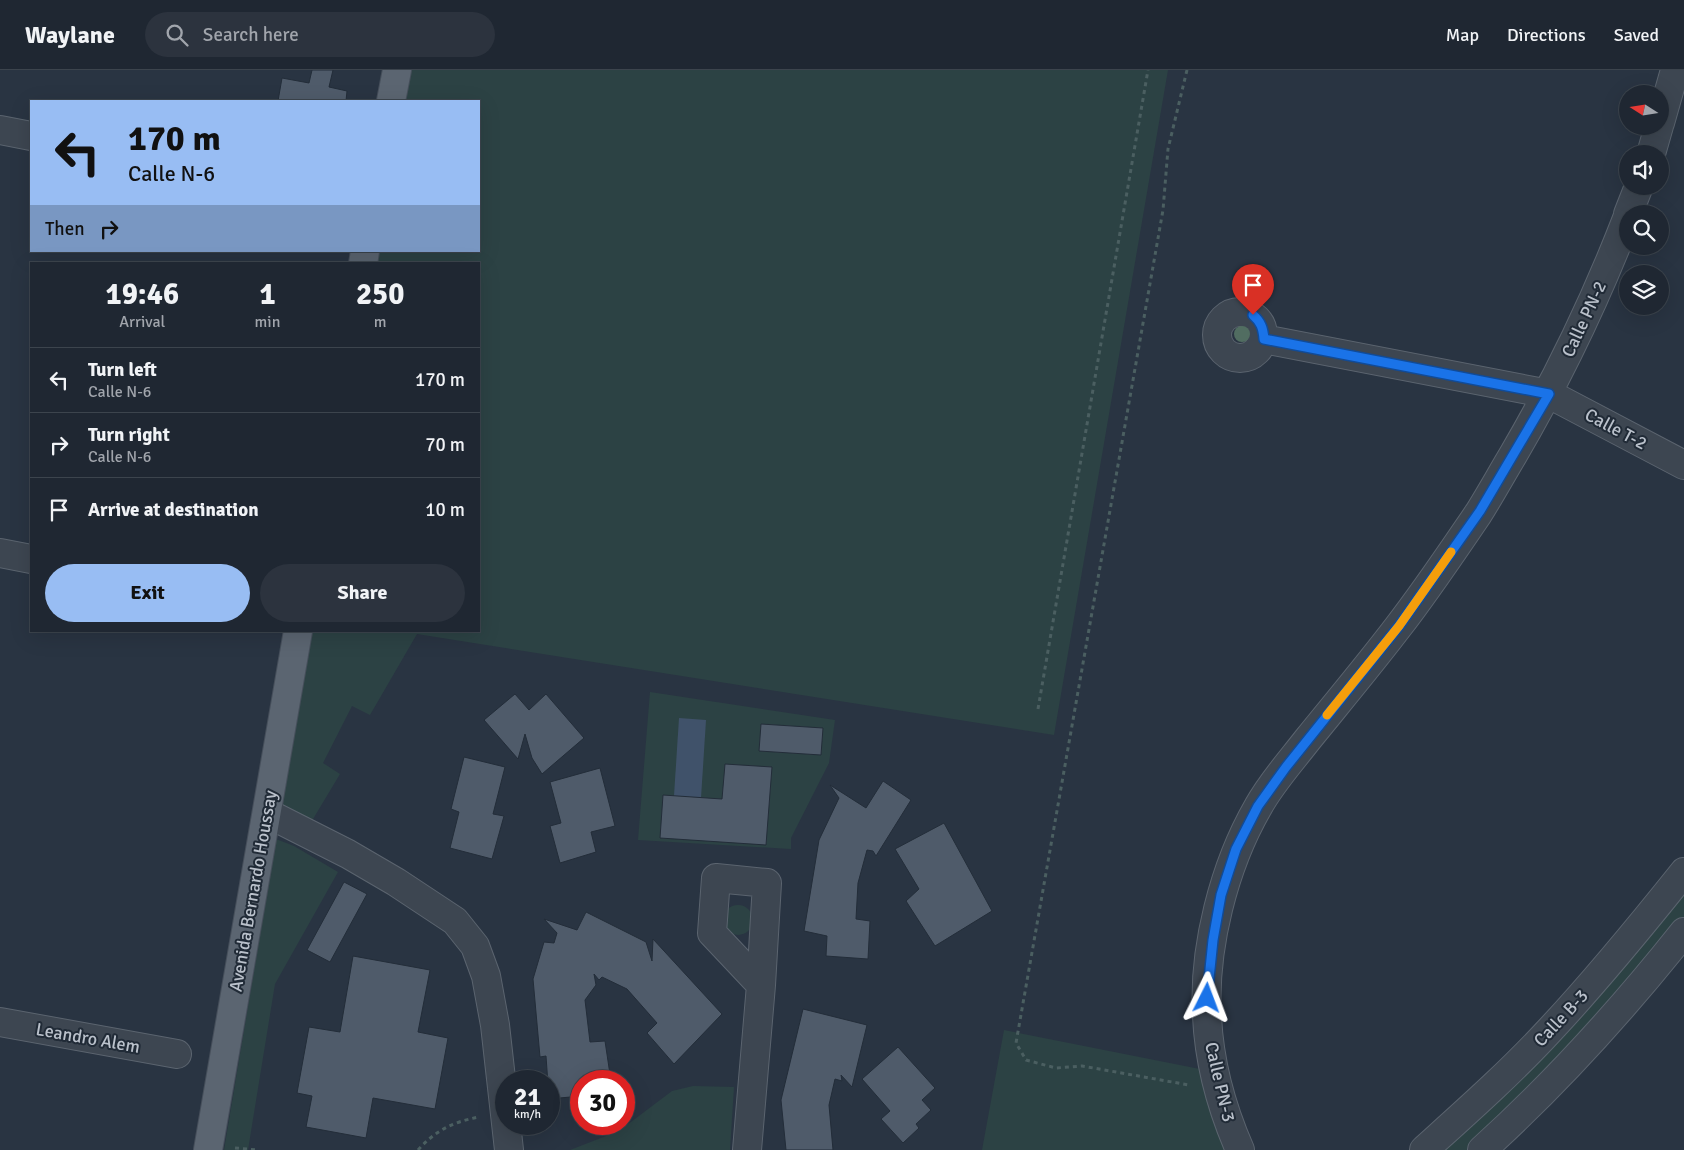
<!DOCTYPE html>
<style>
:root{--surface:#1f2732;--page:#2c333e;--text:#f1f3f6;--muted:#a1a5ac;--line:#3c444d;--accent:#98bdf3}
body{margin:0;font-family:Signika,sans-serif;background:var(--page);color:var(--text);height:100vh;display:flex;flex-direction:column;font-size:19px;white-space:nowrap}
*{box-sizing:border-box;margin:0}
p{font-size:16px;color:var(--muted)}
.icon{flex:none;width:28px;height:28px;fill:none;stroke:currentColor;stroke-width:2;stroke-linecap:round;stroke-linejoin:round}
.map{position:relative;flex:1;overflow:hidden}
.panel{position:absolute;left:30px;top:192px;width:450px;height:370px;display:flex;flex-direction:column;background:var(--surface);border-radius:0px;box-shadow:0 5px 20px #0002,0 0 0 1px var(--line)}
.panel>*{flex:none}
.banner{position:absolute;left:30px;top:30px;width:450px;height:152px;border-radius:0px;box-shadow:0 5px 20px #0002,0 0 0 1px var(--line);background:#98bdf3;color:#111;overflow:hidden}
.needle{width:32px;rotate:282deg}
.fabs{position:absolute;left:1619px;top:15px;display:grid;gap:10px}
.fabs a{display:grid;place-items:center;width:50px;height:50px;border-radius:50%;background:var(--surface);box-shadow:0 5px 20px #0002,0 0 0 1px var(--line);font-size:25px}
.speed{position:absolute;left:495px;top:1000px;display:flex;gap:10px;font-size:25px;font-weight:700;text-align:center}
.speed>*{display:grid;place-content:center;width:65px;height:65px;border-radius:50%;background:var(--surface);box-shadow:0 5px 20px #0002,0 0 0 1px var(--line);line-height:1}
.speed small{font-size:12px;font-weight:400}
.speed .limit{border:8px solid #d22;background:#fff;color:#111}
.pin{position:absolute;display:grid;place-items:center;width:42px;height:42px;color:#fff;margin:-51px -21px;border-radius:50% 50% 50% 0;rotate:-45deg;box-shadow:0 0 5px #0007}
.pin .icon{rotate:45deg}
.me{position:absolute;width:55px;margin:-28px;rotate:3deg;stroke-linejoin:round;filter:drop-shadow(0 0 4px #0008)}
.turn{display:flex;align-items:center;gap:18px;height:105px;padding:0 15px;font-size:22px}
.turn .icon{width:65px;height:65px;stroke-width:2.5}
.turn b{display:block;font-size:35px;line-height:42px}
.then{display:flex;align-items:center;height:48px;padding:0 15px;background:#0003;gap:10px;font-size:19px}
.eta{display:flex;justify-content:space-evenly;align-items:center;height:85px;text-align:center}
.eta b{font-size:30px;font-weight:700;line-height:35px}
.action{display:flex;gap:10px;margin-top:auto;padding:10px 15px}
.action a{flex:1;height:58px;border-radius:30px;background:var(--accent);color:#111;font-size:20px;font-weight:700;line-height:58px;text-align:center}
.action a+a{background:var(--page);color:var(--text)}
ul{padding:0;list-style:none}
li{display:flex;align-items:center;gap:15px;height:65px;padding:0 15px;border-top:1px solid var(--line)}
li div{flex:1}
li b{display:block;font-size:19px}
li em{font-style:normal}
header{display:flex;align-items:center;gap:30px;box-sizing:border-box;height:70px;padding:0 25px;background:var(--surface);border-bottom:1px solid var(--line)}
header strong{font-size:24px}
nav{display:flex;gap:28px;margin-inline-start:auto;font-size:18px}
.search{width:350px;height:45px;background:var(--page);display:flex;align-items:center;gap:12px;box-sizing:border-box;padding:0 18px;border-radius:28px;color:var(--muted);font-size:19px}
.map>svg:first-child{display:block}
.green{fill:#2c4244}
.water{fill:#40526a}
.building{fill:#4f5b6a;stroke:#232d39}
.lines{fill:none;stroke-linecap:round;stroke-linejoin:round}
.minor-casing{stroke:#5b646f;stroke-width:30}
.major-casing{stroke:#464f5b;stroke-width:30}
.path{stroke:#4b5f61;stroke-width:3;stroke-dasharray:4 4;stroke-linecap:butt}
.minor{stroke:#3d4651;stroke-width:28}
.major{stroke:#5b6571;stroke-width:28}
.tree{fill:#516d61}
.route-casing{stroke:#114b97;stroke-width:12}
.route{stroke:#1a73e8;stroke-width:9}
.slow{stroke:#f59e0b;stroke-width:9}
.labels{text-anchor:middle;stroke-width:4;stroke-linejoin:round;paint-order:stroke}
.street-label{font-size:18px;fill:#bac1cb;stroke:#212b37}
</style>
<header>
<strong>Waylane</strong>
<div class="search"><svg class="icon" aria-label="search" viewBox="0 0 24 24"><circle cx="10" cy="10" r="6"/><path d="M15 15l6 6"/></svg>Search here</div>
<nav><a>Map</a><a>Directions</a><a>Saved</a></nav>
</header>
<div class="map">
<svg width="1684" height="1080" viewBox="0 0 1684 1080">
<rect width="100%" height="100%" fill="#293442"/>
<path class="green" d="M397,0h771l-114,665 -637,-101 -47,81 -18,-9 -29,57 17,11 -30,50 -29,-17 29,-176h169v-367h-116l2,-13h114v-150h-88z
M650,622l185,28 -6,43 -38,75v11l-153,-9z
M276,769l18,7 44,26 -63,112 -27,166h-24z
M1684,802v60l-202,218h-58z
M723 850a15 15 0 1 1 30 0a15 15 0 1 1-30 0Z
M1004,960l211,42 25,78h-258z
M693,1016l41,1 -4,63h-160l49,-19 53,-40z"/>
<path class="water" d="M679,648l27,2 -5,78 -27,-2z"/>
<path class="building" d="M312,0h21l-4,17 18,4 -1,10h-68l4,-23 27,5z
M515,624l14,16 17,-16 38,44 -42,36 -10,-16 -7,-24 -7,25 -34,-39z
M761,654l62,4 -2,27 -62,-4z
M464,687l41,10 -12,47 11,2 -12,43 -42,-11 9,-36 -8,-3z
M725,694l47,3 -6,78 -106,-7 3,-43 59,4z
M600,698l15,58 -24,6 5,20 -36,11 -10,-37 11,-3 -11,-41z
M883,711l28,19 -35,56 -3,-5 -6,-1 -9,33 -2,36 14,2 -2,38 -42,-3 1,-20 -23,-5 15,-91 20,-42 -9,-13 36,23z
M944,753l48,88 -57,35 -29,-45 13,-12 -24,-40z
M344,812l23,12 -37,68 -23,-12z
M586,842l60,30 6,19 1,-22 69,75 -48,50 -27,-31 10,-10 -30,-34 -25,-12 -3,3 -5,-6 2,11 -11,15 5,42 15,-1 6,40h-30v15l-32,3 -3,-43 -6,1 -7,-78 11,-37 10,1 3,-10 -13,-14 33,11z
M353,886l77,14 -12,62 30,6 -13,71 -62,-11 -7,40 -60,-11 6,-31 -15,-3 12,-66 31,5z
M803,939l64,16 -15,62 -11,-12 1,6 -7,-2 -6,26 4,45h-47l-5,-50z
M898,977l37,41 -13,12 9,10 -15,14 3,4 -16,15 -22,-24 9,-8 -28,-32z"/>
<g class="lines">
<g class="minor-casing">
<path id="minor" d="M1660,53l15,-53
M0,60l31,6
M1651,84l8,-28
M1628,144l11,-28
M1217 265a23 23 0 1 1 46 0a23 23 0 1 1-46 0Z
M1264,269l285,55 135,71
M0,483l31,6
M267,743l81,41 48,28 59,39 20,25 11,30 9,49 14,125
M0,952l177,32
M747,1080l14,-165 6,-102 -51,-5 -4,55 49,52
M1240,1080c-18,-41 -31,-89 -33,-134 -4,-68 17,-150 51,-209 13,-24 33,-46 50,-68 30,-37 61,-74 90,-112 28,-36 54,-75 80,-113 12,-19 23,-39 35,-59 45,-77 83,-156 115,-239
M1424,1080c42,-38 85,-76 124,-118 48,-51 92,-105 136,-160
M1482,1080c74,-67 140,-140 202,-218"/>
</g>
<g class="major-casing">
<path id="major" d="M391,31l6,-31
M363,194l2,-13
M208,1080l90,-519"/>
</g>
<path class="path" d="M1187,0l-19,79 -5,61 -147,833 10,17 30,8 26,-2 107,19
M1038,639l110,-639
M235,1078l22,2
M418,1080c18,-20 35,-28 61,-33"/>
<use href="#minor" class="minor"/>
<use href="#major" class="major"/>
</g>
<circle class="tree" cx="1242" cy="264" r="8"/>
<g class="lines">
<g class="route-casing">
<path id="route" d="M1207,928l6,-58 8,-45 15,-46 22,-43 28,-39 113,-141 81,-115 69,-117 -285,-55c-1,-11 -3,-17 -11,-24"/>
</g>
<use href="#route" class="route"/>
<path class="slow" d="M1327,645l72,-89 52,-74"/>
</g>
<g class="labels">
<g class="street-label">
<text transform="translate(1584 249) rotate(-65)" y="6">Calle PN-2</text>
<text transform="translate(1616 359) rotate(28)" y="6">Calle T-2</text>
<text transform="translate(253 821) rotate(-80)" y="6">Avenida Bernardo Houssay</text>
<text transform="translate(1561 948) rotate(-47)" y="6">Calle B-3</text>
<text transform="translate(88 968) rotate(10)" y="6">Leandro Alem</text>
<text transform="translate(1220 1012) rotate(77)" y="6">Calle PN-3</text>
</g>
</g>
</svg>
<div class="fabs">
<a><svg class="needle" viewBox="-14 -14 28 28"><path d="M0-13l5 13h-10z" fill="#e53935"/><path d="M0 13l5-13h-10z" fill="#a1a5ac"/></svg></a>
<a><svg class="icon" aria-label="sound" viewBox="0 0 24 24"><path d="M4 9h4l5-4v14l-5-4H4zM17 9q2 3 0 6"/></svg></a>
<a><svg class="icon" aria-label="search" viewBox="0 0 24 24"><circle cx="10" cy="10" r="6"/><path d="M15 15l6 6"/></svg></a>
<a><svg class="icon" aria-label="layers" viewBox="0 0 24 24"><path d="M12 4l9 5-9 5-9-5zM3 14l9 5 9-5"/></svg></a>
</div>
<div class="speed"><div>21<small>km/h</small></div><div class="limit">30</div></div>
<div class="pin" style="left:1253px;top:245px;background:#d93025"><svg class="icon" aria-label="arrive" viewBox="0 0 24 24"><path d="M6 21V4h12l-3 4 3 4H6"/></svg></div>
<svg class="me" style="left:1207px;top:928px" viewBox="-20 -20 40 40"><path d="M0-17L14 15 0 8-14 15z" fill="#1a73e8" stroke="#fff" stroke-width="4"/></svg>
<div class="banner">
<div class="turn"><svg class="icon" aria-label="left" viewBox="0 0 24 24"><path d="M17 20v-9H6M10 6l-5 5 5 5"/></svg><div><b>170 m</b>Calle N-6</div></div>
<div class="then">Then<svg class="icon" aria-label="right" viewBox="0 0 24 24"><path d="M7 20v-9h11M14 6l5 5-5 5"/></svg></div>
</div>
<section class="panel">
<div class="eta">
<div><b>19:46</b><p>Arrival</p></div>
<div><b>1</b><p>min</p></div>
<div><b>250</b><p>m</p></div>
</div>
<ul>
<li><svg class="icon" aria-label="left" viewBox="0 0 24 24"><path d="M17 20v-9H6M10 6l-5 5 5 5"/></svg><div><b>Turn left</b><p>Calle N-6</p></div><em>170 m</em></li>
<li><svg class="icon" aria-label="right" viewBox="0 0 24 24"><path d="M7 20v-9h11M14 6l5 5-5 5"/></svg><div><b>Turn right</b><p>Calle N-6</p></div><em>70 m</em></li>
<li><svg class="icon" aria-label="arrive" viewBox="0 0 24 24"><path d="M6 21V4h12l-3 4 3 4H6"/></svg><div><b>Arrive at destination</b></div><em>10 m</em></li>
</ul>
<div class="action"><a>Exit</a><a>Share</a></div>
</section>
</div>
